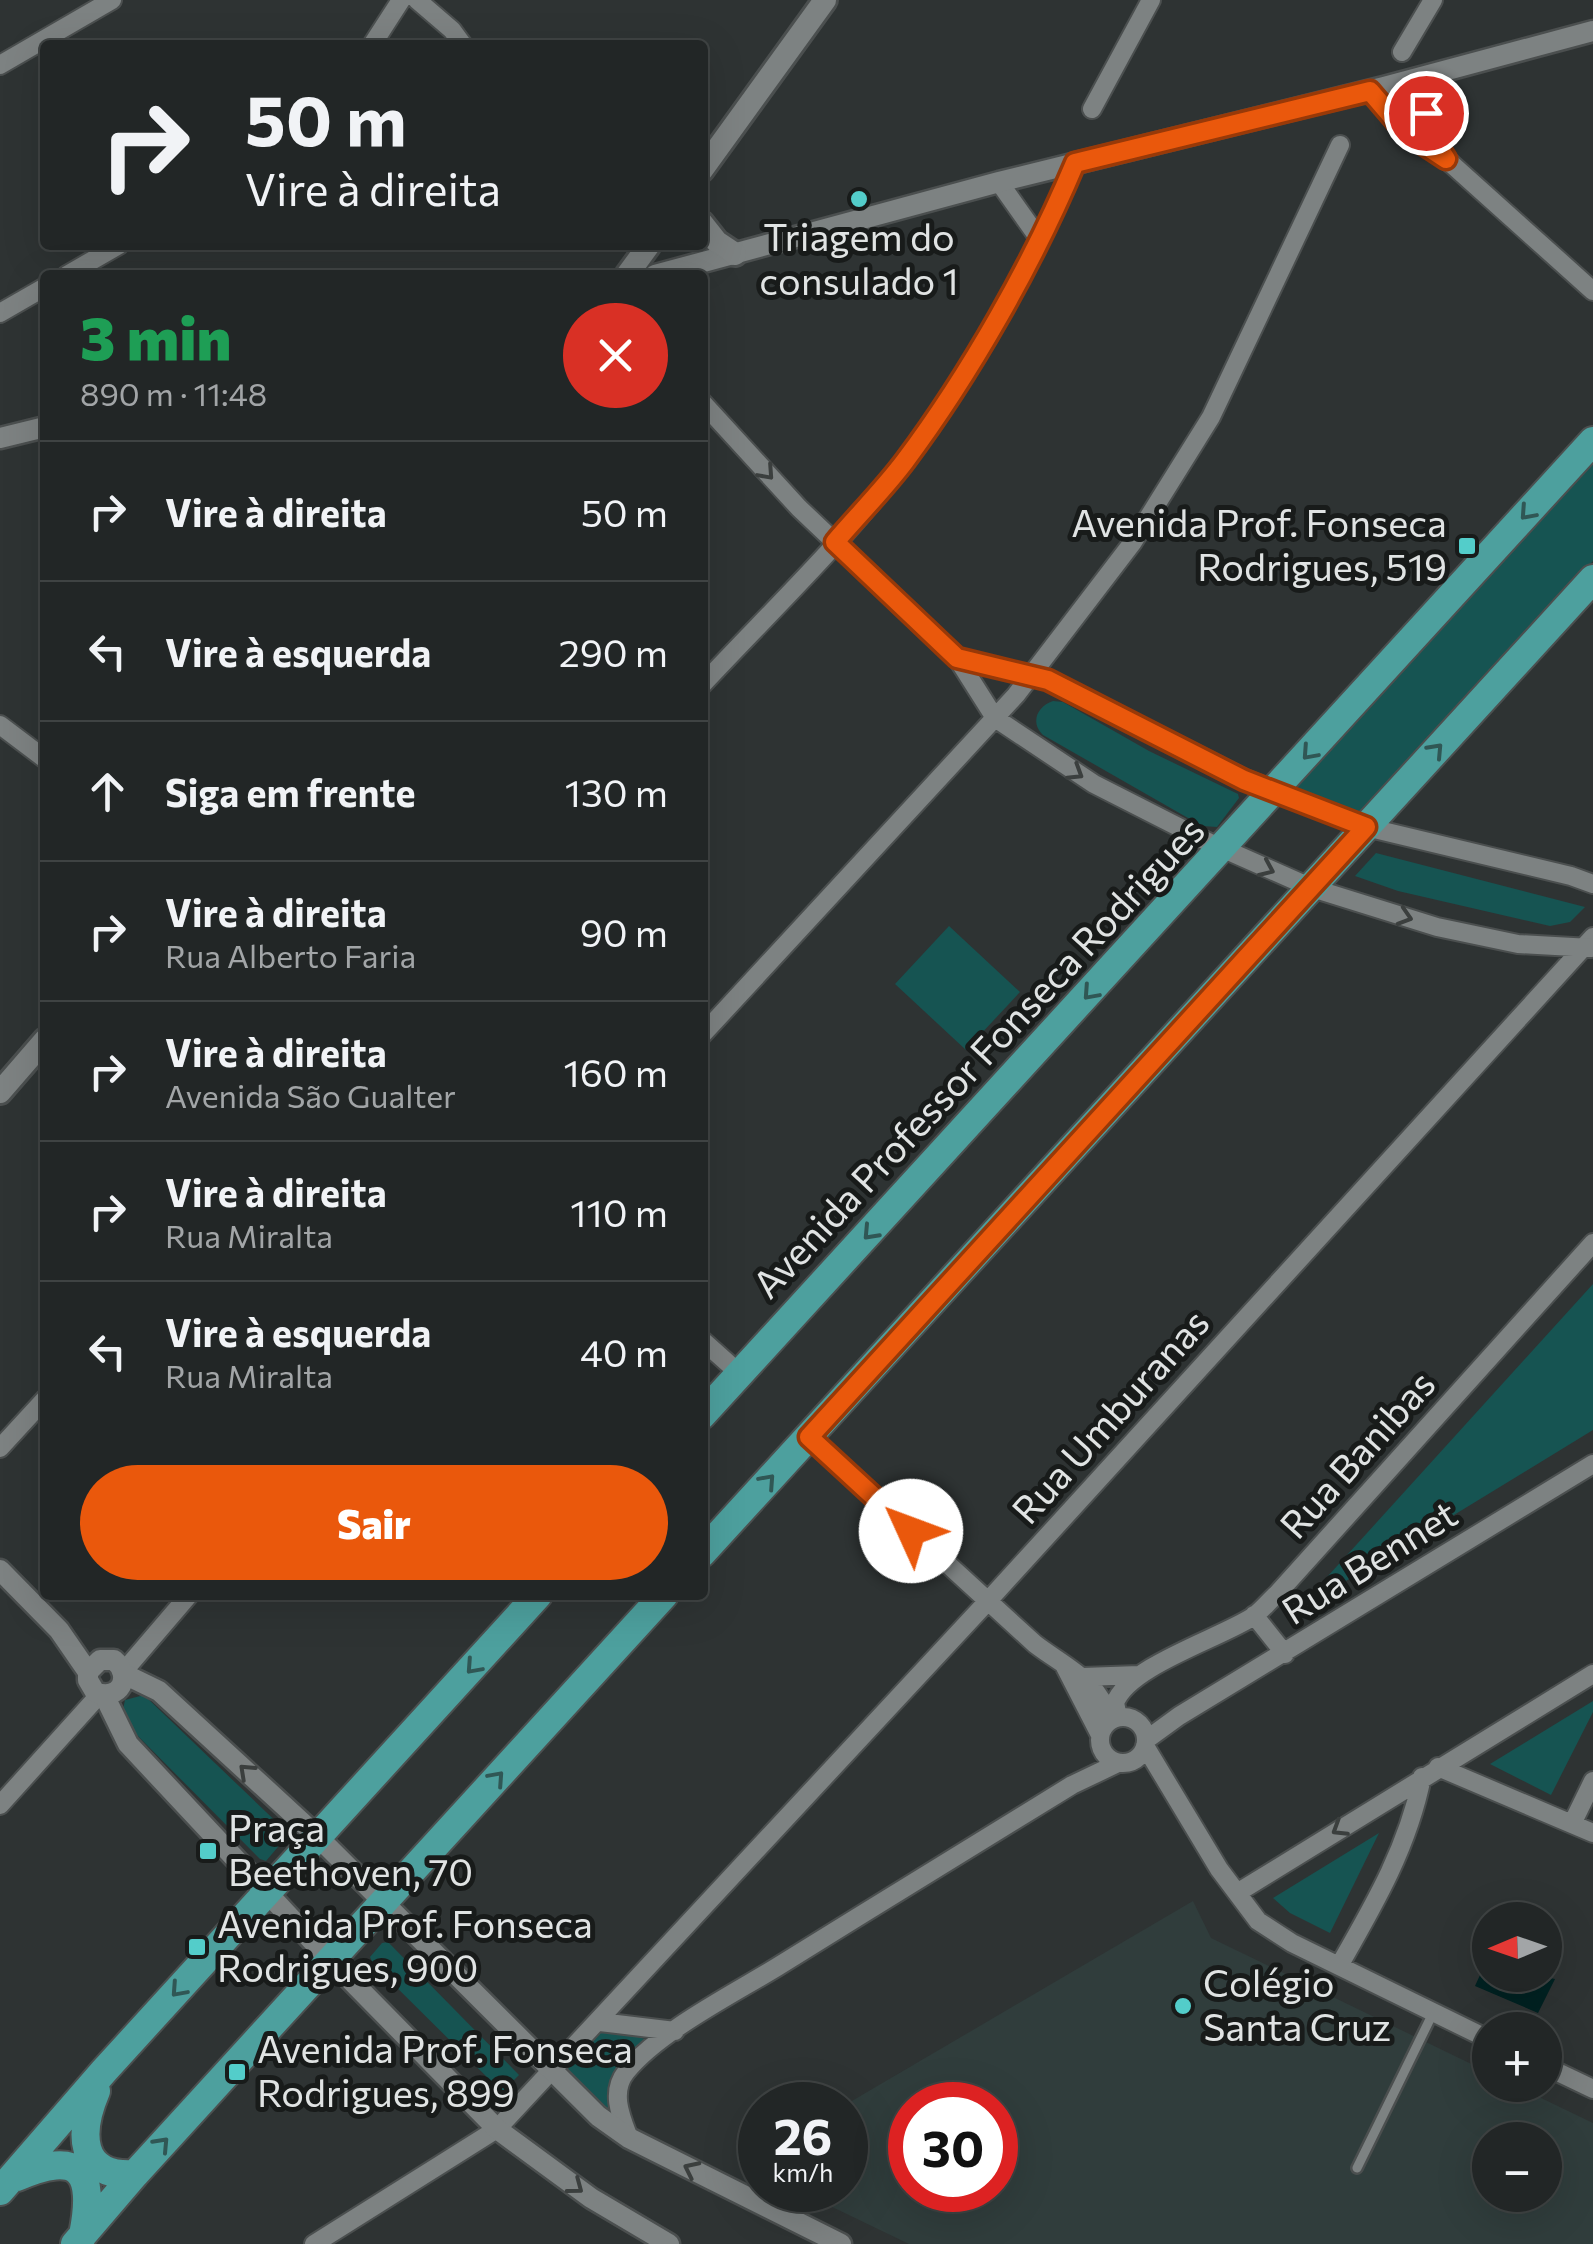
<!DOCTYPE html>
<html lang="pt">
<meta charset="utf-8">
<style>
:root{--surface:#222626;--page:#2e3232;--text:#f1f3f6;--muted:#a2a5a7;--line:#3f4343;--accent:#ea580c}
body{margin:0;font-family:Commissioner,sans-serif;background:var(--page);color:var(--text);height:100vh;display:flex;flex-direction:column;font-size:38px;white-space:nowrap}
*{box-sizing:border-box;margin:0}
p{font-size:32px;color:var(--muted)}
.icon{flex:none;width:55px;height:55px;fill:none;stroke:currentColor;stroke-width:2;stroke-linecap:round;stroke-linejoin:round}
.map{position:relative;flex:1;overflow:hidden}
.panel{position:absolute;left:40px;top:270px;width:668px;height:1330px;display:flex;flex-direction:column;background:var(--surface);border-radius:10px;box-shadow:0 10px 40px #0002,0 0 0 2px var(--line)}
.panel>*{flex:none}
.banner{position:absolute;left:40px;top:40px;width:668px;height:210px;border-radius:10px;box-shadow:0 10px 40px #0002,0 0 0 2px var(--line);background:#222626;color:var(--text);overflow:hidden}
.needle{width:65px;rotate:268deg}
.tools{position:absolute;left:1472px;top:1902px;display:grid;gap:20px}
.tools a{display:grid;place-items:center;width:90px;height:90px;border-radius:50%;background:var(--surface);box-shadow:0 10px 40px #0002,0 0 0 2px var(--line);font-size:50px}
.speed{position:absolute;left:738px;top:2082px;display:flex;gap:20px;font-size:50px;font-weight:700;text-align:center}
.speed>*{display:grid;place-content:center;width:130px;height:130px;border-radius:50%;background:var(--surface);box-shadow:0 10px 40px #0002,0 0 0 2px var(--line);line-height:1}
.speed small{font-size:25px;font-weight:400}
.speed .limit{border:15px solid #d22;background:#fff;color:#111}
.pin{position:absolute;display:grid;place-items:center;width:85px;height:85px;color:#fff;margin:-42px;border:5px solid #fff;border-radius:50%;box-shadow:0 2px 10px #0007}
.me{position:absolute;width:110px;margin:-55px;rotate:313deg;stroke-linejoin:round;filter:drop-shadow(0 0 8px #0008)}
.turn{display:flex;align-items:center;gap:35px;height:210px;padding:0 40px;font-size:45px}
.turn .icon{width:130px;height:130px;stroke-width:2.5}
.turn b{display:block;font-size:70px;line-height:85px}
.round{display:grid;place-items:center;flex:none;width:105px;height:105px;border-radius:52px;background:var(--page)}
.overview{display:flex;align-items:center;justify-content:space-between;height:170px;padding:0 40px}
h1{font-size:60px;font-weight:800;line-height:75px;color:#1e9e55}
.primary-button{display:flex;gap:20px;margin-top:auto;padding:20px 40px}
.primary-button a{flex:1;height:115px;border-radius:60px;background:var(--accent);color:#fff;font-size:40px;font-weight:800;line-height:115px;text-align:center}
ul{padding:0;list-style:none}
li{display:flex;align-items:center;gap:30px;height:140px;padding:0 40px;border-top:2px solid var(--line)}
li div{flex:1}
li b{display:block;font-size:38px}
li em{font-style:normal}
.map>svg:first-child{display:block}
.built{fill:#303d3c;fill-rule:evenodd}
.green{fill:#165452}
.water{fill:#022}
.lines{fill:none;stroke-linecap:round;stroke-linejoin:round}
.service-casing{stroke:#4b4f4f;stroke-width:14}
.minor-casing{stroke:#4b4f4f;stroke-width:22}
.tertiary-casing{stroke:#4b4f4f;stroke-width:25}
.secondary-casing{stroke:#4b4f4f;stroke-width:28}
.trunk-casing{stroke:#4b4f4f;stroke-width:32}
.service{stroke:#7d8282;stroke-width:9}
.minor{stroke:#7d8282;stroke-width:18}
.tertiary{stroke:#7d8282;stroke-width:20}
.secondary{stroke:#7d8282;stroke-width:22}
.trunk{stroke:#4da09e;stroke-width:28}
.oneway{stroke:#3b3f3e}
.oneway2{stroke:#305755}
.route-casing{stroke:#983908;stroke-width:25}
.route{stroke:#ea580c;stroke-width:18}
.poi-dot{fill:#53cdca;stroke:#181b1a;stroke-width:4}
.labels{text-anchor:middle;stroke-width:10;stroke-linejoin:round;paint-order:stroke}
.poi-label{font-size:38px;fill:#e0e3e3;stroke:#181b1a;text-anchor:start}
.street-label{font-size:38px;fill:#e0e3e3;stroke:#181b1a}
</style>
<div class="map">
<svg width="1593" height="2244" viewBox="0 0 1593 2244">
<rect width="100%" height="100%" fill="#2e3333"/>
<path class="built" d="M1193,1901l18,37 279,135v12h24l79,38v121h-684l-112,-54h48v-85zM910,2105h85v85h-85zM1490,2140h55v55h-55z"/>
<path class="green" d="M1593,457v104l-234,255 -70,-27z
M1053,701l10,1 86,49 89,43 1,4 -22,29 -15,-1 -159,-91c-13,-12 -6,-29 10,-34z
M1376,853l209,54 -15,15 -20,4 -152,-35 -43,-15z
M949,926l71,66 -54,58 -71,-66z
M1593,1284v146l-293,179 18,-22z
M144,1695l145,139 -23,27 -6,-2 -134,-135 -4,-10 3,-14z
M1593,1701v11l-42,83 -61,-31z
M1379,1833l-49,100 -40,-20 -17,-15z
M388,1942l131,133 -17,17 -129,-128 -3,-7 12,-14z
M599,2027l50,13c-37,32 -39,32 -38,82l-46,-52z"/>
<path class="water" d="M1485,1964l5,1v10h45l20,4 -17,34 -63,-27z"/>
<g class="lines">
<g class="service-casing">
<path id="service" d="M1357,2168l76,-155"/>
</g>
<g class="minor-casing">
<path id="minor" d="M417,0l35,30 11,15
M372,45l29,-45
M1402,52l31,-52
M0,65l112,-65
M1441,72c-21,30 -17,53 2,83
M1370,91l35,41 41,27 147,132
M1092,109l59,-109
M999,182l41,58
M67,275l52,-30
M0,313l45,-26
M702,402l97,106 158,150 38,60 99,66 114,58 104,46 125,39 81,17 73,4
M957,658l91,22 197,99 121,48 205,49 22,8
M702,685c68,-73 144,-145 204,-226 67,-90 125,-193 169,-296
M0,725l45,34
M702,1035l314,-340 117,-153 78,-125 129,-272
M702,1340l38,34
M809,1437l226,207c30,23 65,37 75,76
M0,1448l45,-49
M1254,1615l31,39
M1065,1667l35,68
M124,1671l65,-76
M1083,1677l56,-2
M1100 1740a23 23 0 1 1 46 0a23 23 0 1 1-46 0Z
M1118,1717l-3,-14c13,-37 106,-65 139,-87 8,-6 15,-15 23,-22l316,-351
M1146,1740l33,-24 414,-252
M1145,1746l74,123 39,52 34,22 198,97
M1438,1767l155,66
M0,1805l100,-111
M1572,1824l21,-43
M1237,1893l356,-219
M1339,1966c35,-61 69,-119 83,-189
M600,2022l75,9
M1545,2066l48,23
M629,2138c-8,-21 -19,-46 -3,-66 32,-40 107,-78 151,-105 98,-61 196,-121 295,-182l46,-22
M314,2244l183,-115 490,-527 606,-665"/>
</g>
<g class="tertiary-casing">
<path id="tertiary" d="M655,275l344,-93 385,-95 209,-56
M0,438l45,-11
M0,1570l59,60 29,42v8l7,12c25,10 38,-16 19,-32h-14l-12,12
M124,1674l35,17 159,146 280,279 31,22 212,106
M104,1695l24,49 188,201 181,184 94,69 78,46"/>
</g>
<g class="secondary-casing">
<path id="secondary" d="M702,170l123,-170
M702,223l15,19 18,12
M627,275l22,-30
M0,1092l45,-52"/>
</g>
<g class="trunk-casing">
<path id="trunk" d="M702,1415l891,-974
M702,1553l891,-974
M96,2091c-17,40 -19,87 39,83
M17,2177c62,-27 79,-7 66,58
M0,2191l104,-120 434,-476
M75,2244l60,-70 529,-579"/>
</g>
<use href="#service" class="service"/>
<use href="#minor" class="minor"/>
<use href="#tertiary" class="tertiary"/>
<use href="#secondary" class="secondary"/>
<use href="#trunk" class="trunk"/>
</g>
<defs><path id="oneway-chevron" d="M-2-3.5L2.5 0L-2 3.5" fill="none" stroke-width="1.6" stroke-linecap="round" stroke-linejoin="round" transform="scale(2.5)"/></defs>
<g class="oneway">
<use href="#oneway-chevron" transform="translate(767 473) rotate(48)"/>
<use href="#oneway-chevron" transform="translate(1076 773) rotate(32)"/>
<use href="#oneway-chevron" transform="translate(1267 869) rotate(24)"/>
<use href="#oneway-chevron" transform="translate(1405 917) rotate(17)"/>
<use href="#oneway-chevron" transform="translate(246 1771) rotate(-137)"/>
<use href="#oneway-chevron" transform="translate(1339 1829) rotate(148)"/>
<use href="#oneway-chevron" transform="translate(691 2169) rotate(-154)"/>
<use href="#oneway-chevron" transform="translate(576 2187) rotate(37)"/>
</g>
<g class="oneway2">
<use href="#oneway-chevron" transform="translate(1527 513) rotate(132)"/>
<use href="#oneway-chevron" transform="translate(1436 750) rotate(-47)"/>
<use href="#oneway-chevron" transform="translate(1309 753) rotate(132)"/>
<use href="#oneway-chevron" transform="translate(1090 993) rotate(132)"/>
<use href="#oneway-chevron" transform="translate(870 1233) rotate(133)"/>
<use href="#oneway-chevron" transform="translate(768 1481) rotate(-48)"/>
<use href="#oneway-chevron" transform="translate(473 1667) rotate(132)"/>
<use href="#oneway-chevron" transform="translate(497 1778) rotate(-48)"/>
<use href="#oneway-chevron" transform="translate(178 1990) rotate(132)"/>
<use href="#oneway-chevron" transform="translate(162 2144) rotate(-47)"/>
</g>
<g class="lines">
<g class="route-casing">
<path id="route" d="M911,1531l-102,-94 557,-610 -122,-47 -196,-100 -91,-22 -122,-116c23,-27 49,-53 70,-81 65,-87 128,-198 170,-298l295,-72 35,41 41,27 -16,-25 -4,-21"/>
</g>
<use href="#route" class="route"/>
</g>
<g class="poi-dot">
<circle cx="859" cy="199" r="10"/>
<rect x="1457" y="536" width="20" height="20" rx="5"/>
<rect x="198" y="1841" width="20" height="20" rx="5"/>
<rect x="187" y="1937" width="20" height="20" rx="5"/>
<circle cx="1183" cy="2006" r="10"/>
<rect x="227" y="2062" width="20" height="20" rx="5"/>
</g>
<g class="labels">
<g class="poi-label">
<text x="859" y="251" text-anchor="middle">Triagem do<tspan x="859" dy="44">consulado 1</tspan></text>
<text x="1447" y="537" text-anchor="end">Avenida Prof. Fonseca<tspan x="1447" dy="44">Rodrigues, 519</tspan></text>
<text x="228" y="1842">Praça<tspan x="228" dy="44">Beethoven, 70</tspan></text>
<text x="217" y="1938">Avenida Prof. Fonseca<tspan x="217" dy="44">Rodrigues, 900</tspan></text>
<text x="1203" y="1997">Colégio<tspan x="1203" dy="44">Santa Cruz</tspan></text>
<text x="257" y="2063">Avenida Prof. Fonseca<tspan x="257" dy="44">Rodrigues, 899</tspan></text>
</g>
<g class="street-label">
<text transform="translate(979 1058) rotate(-47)" y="13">Avenida Professor Fonseca Rodrigues</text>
<text transform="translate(1111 1417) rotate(-48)" y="13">Rua Umburanas</text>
<text transform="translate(1358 1455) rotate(-48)" y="13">Rua Banibas</text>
<text transform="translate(1370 1563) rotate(-32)" y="13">Rua Bennet</text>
</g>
</g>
</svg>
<div class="tools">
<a><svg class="needle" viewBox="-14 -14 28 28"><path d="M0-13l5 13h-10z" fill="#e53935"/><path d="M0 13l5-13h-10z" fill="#a2a5a7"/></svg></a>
<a>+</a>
<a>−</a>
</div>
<div class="speed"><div>26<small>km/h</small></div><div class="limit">30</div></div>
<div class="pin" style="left:1426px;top:113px;background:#d93025"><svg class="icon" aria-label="arrive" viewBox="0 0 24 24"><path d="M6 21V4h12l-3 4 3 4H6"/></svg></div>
<svg class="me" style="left:911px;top:1531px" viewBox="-20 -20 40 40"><circle r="19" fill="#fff"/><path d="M0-13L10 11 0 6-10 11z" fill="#ea580c"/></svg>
<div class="banner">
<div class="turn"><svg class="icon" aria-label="right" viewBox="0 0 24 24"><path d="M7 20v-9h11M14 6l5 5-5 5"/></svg><div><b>50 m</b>Vire à direita</div></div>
</div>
<section class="panel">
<div class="overview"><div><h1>3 min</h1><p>890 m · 11:48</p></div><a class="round" style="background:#d93025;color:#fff"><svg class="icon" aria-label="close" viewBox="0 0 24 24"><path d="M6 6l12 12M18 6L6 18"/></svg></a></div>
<ul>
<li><svg class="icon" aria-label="right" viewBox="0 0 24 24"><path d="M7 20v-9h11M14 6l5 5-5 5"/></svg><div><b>Vire à direita</b></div><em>50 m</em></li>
<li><svg class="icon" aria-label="left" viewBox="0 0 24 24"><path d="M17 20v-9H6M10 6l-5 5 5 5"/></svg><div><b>Vire à esquerda</b></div><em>290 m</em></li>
<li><svg class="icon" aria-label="ahead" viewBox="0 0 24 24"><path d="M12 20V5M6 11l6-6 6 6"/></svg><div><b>Siga em frente</b></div><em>130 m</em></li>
<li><svg class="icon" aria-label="right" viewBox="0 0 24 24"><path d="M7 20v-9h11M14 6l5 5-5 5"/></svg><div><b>Vire à direita</b><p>Rua Alberto Faria</p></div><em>90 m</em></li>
<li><svg class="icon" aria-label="right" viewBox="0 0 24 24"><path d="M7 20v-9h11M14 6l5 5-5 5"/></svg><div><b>Vire à direita</b><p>Avenida São Gualter</p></div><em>160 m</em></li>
<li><svg class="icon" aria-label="right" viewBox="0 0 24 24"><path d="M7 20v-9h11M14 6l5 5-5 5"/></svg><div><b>Vire à direita</b><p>Rua Miralta</p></div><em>110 m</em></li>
<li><svg class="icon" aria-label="left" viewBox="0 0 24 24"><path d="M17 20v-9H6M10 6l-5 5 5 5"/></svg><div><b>Vire à esquerda</b><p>Rua Miralta</p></div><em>40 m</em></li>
</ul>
<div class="primary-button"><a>Sair</a></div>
</section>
</div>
